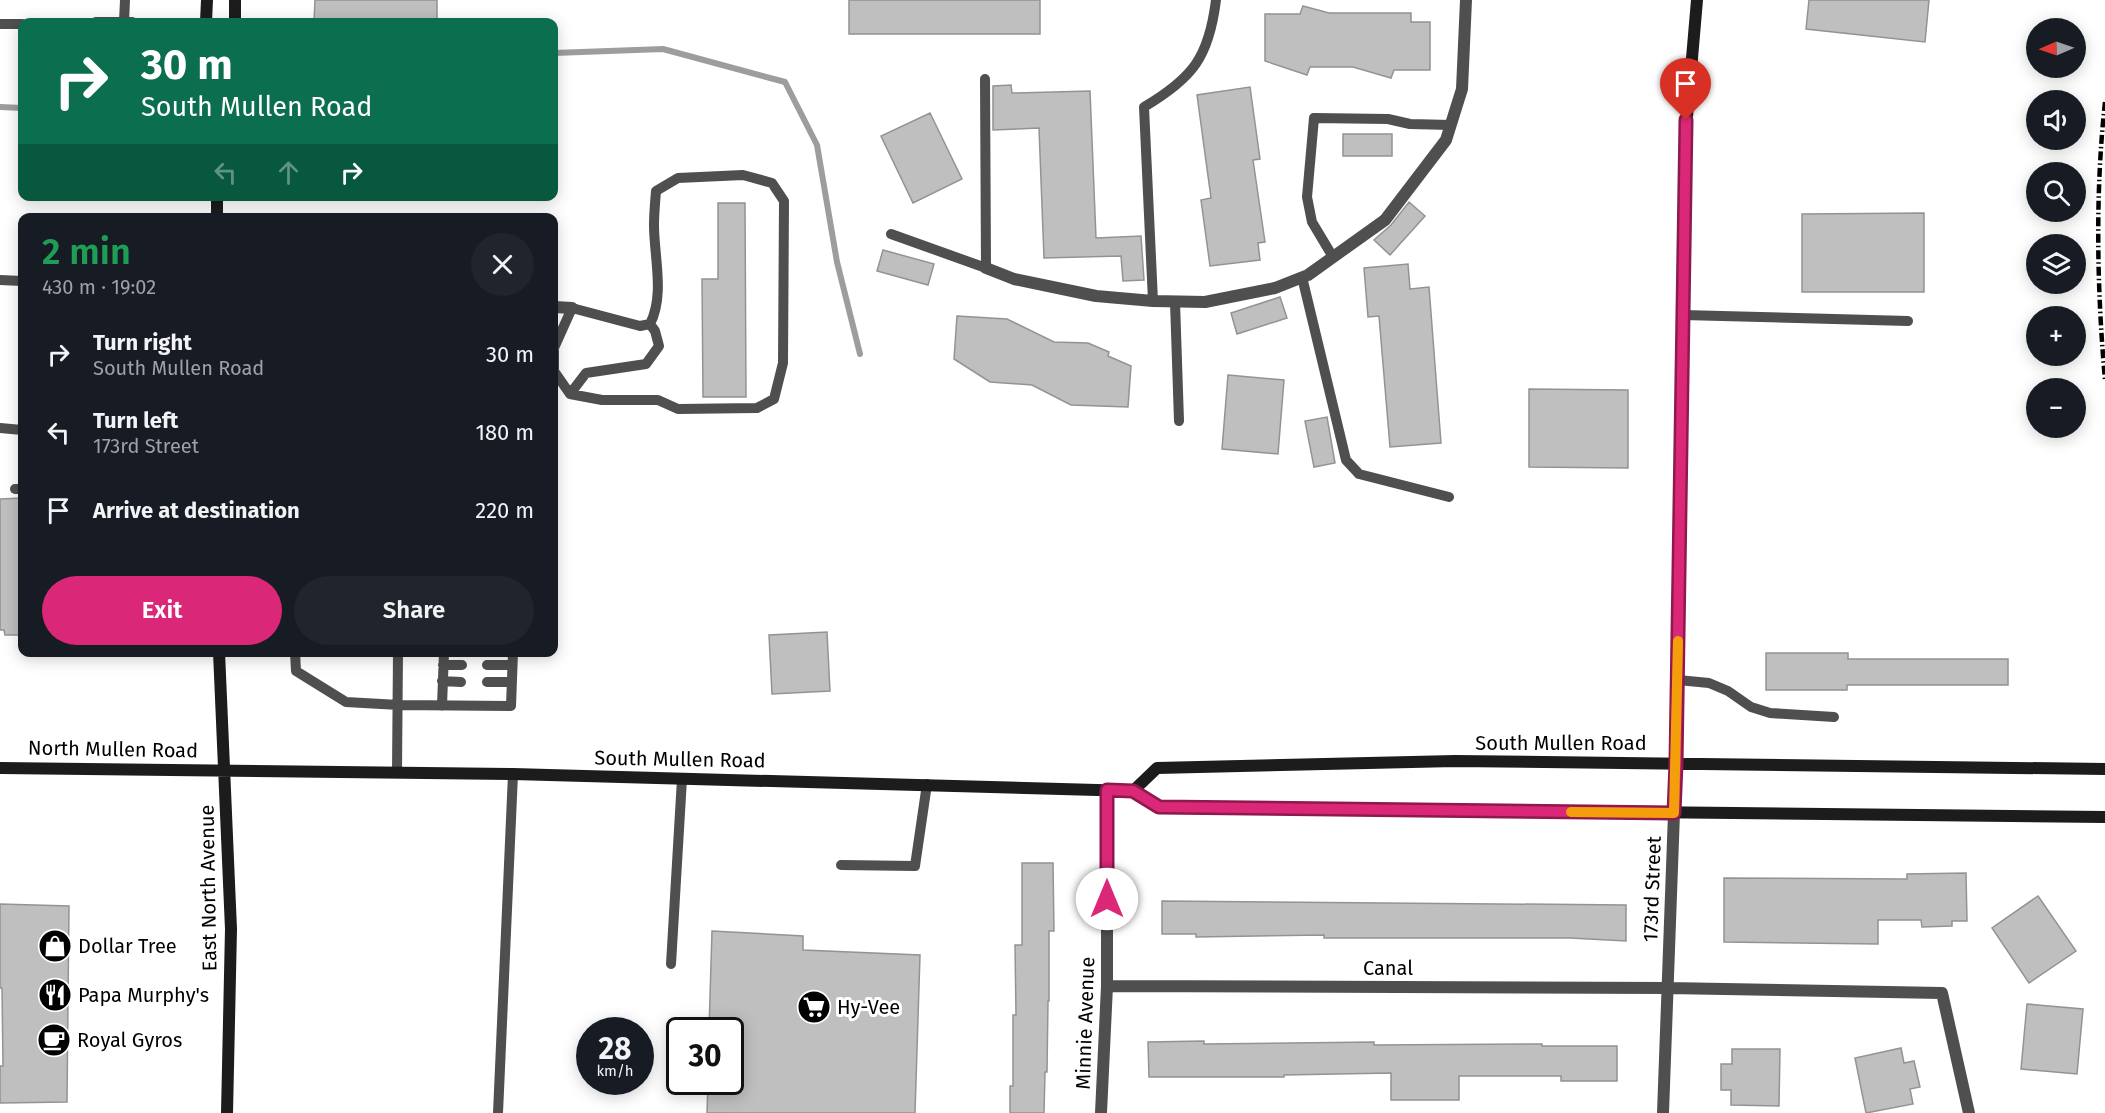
<!DOCTYPE html>
<meta charset="utf-8">
<style>
:root{--surface:#171b24;--page:#20242c;--text:#f1f3f6;--muted:#9ea1a6;--accent:#db2777}
body{margin:0;font-family:"Fira Sans",sans-serif;background:var(--page);color:var(--text);height:100vh;display:flex;flex-direction:column;font-size:22px;white-space:nowrap}
*{box-sizing:border-box;margin:0}
p{font-size:20px;color:var(--muted)}
.icon{flex:none;width:33px;height:33px;fill:none;stroke:currentColor;stroke-width:2;stroke-linecap:round;stroke-linejoin:round}
.map{position:relative;flex:1;overflow:hidden}
.sheet{position:absolute;left:18px;top:213px;width:540px;height:444px;display:flex;flex-direction:column;background:var(--surface);border-radius:12px;box-shadow:0 3px 15px #0003}
.sheet>*{flex:none}
.top-card{position:absolute;left:18px;top:18px;width:540px;height:183px;border-radius:12px;box-shadow:0 3px 15px #0003;background:#0b6e4f;color:#fff;overflow:hidden}
.needle{width:39px;rotate:268deg}
.controls{position:absolute;left:2026px;top:18px;display:grid;gap:12px}
.controls a{display:grid;place-items:center;width:60px;height:60px;border-radius:50%;background:var(--surface);box-shadow:0 3px 15px #0003;font-size:30px}
.speed{position:absolute;left:576px;top:1017px;display:flex;gap:12px;font-size:30px;font-weight:700;text-align:center}
.speed>*{display:grid;place-content:center;width:78px;height:78px;border-radius:50%;background:var(--surface);box-shadow:0 3px 15px #0003;line-height:1}
.speed small{font-size:15px;font-weight:400}
.speed .limit{border:3px solid #111;border-radius:9px;background:#fff;color:#111}
.pin{position:absolute;display:grid;place-items:center;width:51px;height:51px;color:#fff;margin:-62px -26px;border-radius:50% 50% 50% 0;rotate:-45deg;box-shadow:0 0 6px #0007}
.pin .icon{rotate:45deg}
.me{position:absolute;width:66px;margin:-33px;rotate:0deg;stroke-linejoin:round;filter:drop-shadow(0 0 4px #0008)}
.turn{display:flex;align-items:center;gap:21px;height:126px;padding:0 24px;font-size:27px}
.turn .icon{width:78px;height:78px;stroke-width:2.5}
.turn b{display:block;font-size:42px;line-height:51px}
.lanes{display:flex;align-items:center;height:57px;padding:0 24px;background:#0003;justify-content:center;gap:30px;direction:ltr}
.lanes .off{opacity:.35}
.round{display:grid;place-items:center;flex:none;width:63px;height:63px;border-radius:32px;background:var(--page)}
.overview{display:flex;align-items:center;justify-content:space-between;height:102px;padding:0 24px}
h1{font-size:36px;font-weight:600;line-height:45px;color:#1e9e55}
.button{display:flex;gap:12px;margin-top:auto;padding:12px 24px}
.button a{flex:1;height:69px;border-radius:36px;background:var(--accent);color:#fff;font-size:24px;font-weight:600;line-height:69px;text-align:center}
.button a+a{background:var(--page);color:var(--text)}
ul{padding:0;list-style:none}
li{display:flex;align-items:center;gap:18px;height:78px;padding:0 24px}
li div{flex:1}
li b{display:block;font-size:22px}
li em{font-style:normal}
.map>svg:first-child{display:block}
.lines{fill:none;stroke-linecap:round;stroke-linejoin:round}
.stream{stroke:#9d9d9d;stroke-width:6}
.building{fill:#bfbfbf;stroke:#939393;stroke-width:1.5}
.lane{stroke:#4f4f4f;stroke-width:10}
.street{stroke:#4f4f4f;stroke-width:12}
.secondary{stroke:#1c1c1c;stroke-width:12}
.rail{stroke:#000;stroke-width:4.5;stroke-dasharray:9 3 1.5 3;stroke-linecap:butt}
.route-casing{stroke:#8e194d;stroke-width:15}
.route{stroke:#db2777;stroke-width:10}
.slow{stroke:#f59e0b;stroke-width:10}
.labels{text-anchor:middle;stroke-width:6;stroke-linejoin:round;paint-order:stroke}
.street-label{font-size:20px;fill:#000;stroke:#fff}
.poi-label{font-size:20px;fill:#000;stroke:#fff;text-anchor:start}
</style>
<div class="map">
<svg width="2105" height="1113" viewBox="0 0 2105 1113">
<rect width="100%" height="100%" fill="#fff"/>
<g class="lines">
<path class="stream" d="M554,53l109,-4 122,33 32,63 20,117 23,92
M0,107l22,1"/>
</g>
<path class="building" d="M315,0h122v22h-123z
M849,0h191v34h-191z
M1809,0h120l-4,42 -119,-13z
M1303,6l26,7h82v9h19v48h-36l-3,8 -38,-11h-43l-3,8 -42,-14v-47h35z
M1011,85l1,8 78,-2 6,147 45,-2 3,44 -21,1 -2,-25 -77,2 -5,-130 -46,2v-44z
M1250,87l10,72 -7,1 12,82 -7,1 2,17 -50,6 -9,-66 10,-2 -14,-103z
M930,113l32,66 -49,24 -32,-67z
M1343,134h49v22h-49z
M1409,202l16,14 -35,39 -16,-15 17,-15z
M718,203h27l1,194h-43l-1,-118h16z
M1924,213v79h-122v-78z
M883,250l51,14 -6,21 -51,-14z
M1408,264l2,25 19,-2 12,156 -51,4 -11,-131 -11,1 -4,-49z
M1280,297l7,21 -50,16 -6,-21z
M957,316l50,3 47,23 34,1 21,9 -1,4 23,10 -3,41 -57,-2 -39,-20 -42,-3 -36,-23z
M1228,375l56,5 -6,74 -56,-5z
M1529,389l99,1v78l-99,-1z
M1327,417l8,46 -21,4 -9,-46z
M22,498v137h-17l-1,-5h-4v-131z
M827,632l3,59 -58,3 -3,-59z
M1766,653h82v6h160v26h-161v5h-81z
M1022,863h31l1,68h-5v70h-1l-1,71h-2l-1,41h-34v-27h3v-71h3l-1,-70h7z
M1966,873l1,48h-15v5l-30,1 -1,-7h-43v24l-154,-2v-64l183,1v-5z
M2038,896l38,55 -47,32 -37,-55z
M1162,901l464,4v36l-56,-3h-246v-3l-128,2v-3h-34z
M0,904l69,2 -2,196 -67,1v-37h3l-1,-78h-2z
M712,931l91,5v14l117,5 -5,158h-208l1,-31h22v-52h-21z
M2027,1004l56,5 -6,65 -56,-5z
M1204,1041v3l170,-2v3l168,-1v2h75v35h-56v-5h-102v24h-68v-27l-107,2v2h-135l-1,-35z
M1901,1048l3,15 10,-2 6,26 -10,2 3,15 -47,9 -11,-55z
M1732,1049h48l-1,57 -48,-1v-15h-10v-26h11z"/>
<g class="lines">
<path class="lane" d="M96,22h36
M124,22l1,-22
M0,24h22
M743,175l29,8 12,18 -1,162 -9,36 -17,9 -79,1 -20,-9h-56l-32,-6 -16,-23v-23l18,-40 68,18 10,-2c15,-29 4,-67 4,-99 0,-11 1,-22 2,-34l22,-13z
M891,234l95,34 -1,-189
M1333,257l-21,-35 -5,-25 7,-79 74,1 22,5 41,1
M1302,277l44,183 13,14 90,23
M0,280l22,1
M1153,301l-9,-194c49,-29 65,-50 72,-107
M1175,302l4,119
M1683,315l225,6
M570,394l16,-21 60,-9 13,-18 -4,-15 -5,-7
M0,428l22,2
M15,489h7
M295,652l1,19 50,31 53,3 112,1 2,-54
M443,665h19
M487,665h25
M1678,680l31,3 19,8 23,16 19,6 64,4
M442,681l19,1
M487,682h25
M442,706l2,-54
M397,772l1,-120
M841,865l74,1 12,-82
M671,964l11,-185
M498,1113l15,-339"/>
<path class="street" d="M986,268l28,11 82,17 57,5 52,1 70,-14 33,-13 77,-55 61,-80 16,-51 4,-89
M554,307l18,1
M1107,986l561,2 274,5 27,120
M1101,1113l6,-127v-196
M1663,1113l11,-300"/>
<path class="secondary" d="M206,22l1,-22
M235,22v-22
M217,218v-22
M219,652l12,277 -4,184
M0,768l513,6 620,17 26,16 946,10
M1133,791l24,-23 298,-7 650,8
M1674,813l2,-50 9,-623 12,-140"/>
<path class="rail" d="M2105,102c-10,92 -8,187 0,278"/>
</g>
<g class="lines">
<g class="route-casing">
<path id="route" d="M1107,899v-109l26,1 26,16 515,6 2,-50 10,-643"/>
</g>
<use href="#route" class="route"/>
<path class="slow" d="M1571,812l103,1 4,-172"/>
</g>
<defs>
<g id="shop-disc" transform="scale(1.725)"><circle r="9.5" fill="#000" stroke="#fff"/><path d="M-5-2.5h2.3a2.7 3.5 0 0 1 5.4 0H5L5.5 6h-11ZM-1.5-2.5h3a1.5 2.3 0 0 0-3 0Z" fill="#fff"/></g>
<g id="restaurant-disc" transform="scale(1.725)"><circle r="9.5" fill="#000" stroke="#fff"/><path d="M-5-6h1v4h1v-4h1v4h1v-4h1v5L-1.5 .5V6h-2V.5L-5-1ZM5-6V6H3V1.5H1.5Q1.5-4 5-6Z" fill="#fff"/></g>
<g id="supermarket-disc" transform="scale(1.725)"><circle r="9.5" fill="#000" stroke="#fff"/><path d="M-6-5.5h2.5l.6 2H6L4.5 2H-2.5L-4.4-4H-6ZM-1.5 3.2a1.3 1.3 0 1 0 .1 0ZM3 3.2a1.3 1.3 0 1 0 .1 0Z" fill="#fff"/></g>
<g id="cafe-disc" transform="scale(1.725)"><circle r="9.5" fill="#000" stroke="#fff"/><path d="M-5.5-4.5H6V0H3Q3 3.5 0 3.5H-2.5Q-5.5 3.5-5.5 0ZM3-3.2v2h1.7v-2ZM-6 4.5H4V6H-6Z" fill="#fff"/></g>
</defs>
<g fill-rule="evenodd">
<use href="#shop-disc" x="55" y="946"/>
<use href="#restaurant-disc" x="55" y="995"/>
<use href="#supermarket-disc" x="814" y="1007"/>
<use href="#cafe-disc" x="54" y="1040"/>
</g>
<g class="labels">
<g class="street-label">
<text x="1561" y="750">South Mullen Road</text>
<text transform="translate(113 749) rotate(1)" y="7">North Mullen Road</text>
<text transform="translate(680 759) rotate(1)" y="7">South Mullen Road</text>
<text transform="translate(208 888) rotate(-91)" y="7">East North Avenue</text>
<text transform="translate(1652 889) rotate(-88)" y="7">173rd Street</text>
<text x="1388" y="975">Canal</text>
<text transform="translate(1085 1023) rotate(-88)" y="7">Minnie Avenue</text>
</g>
<g class="poi-label">
<text x="78" y="953">Dollar Tree</text>
<text x="78" y="1002">Papa Murphy's</text>
<text x="837" y="1014">Hy-Vee</text>
<text x="77" y="1047">Royal Gyros</text>
</g>
</g>
</svg>
<div class="controls">
<a><svg class="needle" viewBox="-14 -14 28 28"><path d="M0-13l5 13h-10z" fill="#e53935"/><path d="M0 13l5-13h-10z" fill="#9ea1a6"/></svg></a>
<a><svg class="icon" aria-label="sound" viewBox="0 0 24 24"><path d="M4 9h4l5-4v14l-5-4H4zM17 9q2 3 0 6"/></svg></a>
<a><svg class="icon" aria-label="search" viewBox="0 0 24 24"><circle cx="10" cy="10" r="6"/><path d="M15 15l6 6"/></svg></a>
<a><svg class="icon" aria-label="layers" viewBox="0 0 24 24"><path d="M12 4l9 5-9 5-9-5zM3 14l9 5 9-5"/></svg></a>
<a>+</a>
<a>−</a>
</div>
<div class="speed"><div>28<small>km/h</small></div><div class="limit">30</div></div>
<div class="pin" style="left:1686px;top:120px;background:#d93025"><svg class="icon" aria-label="arrive" viewBox="0 0 24 24"><path d="M6 21V4h12l-3 4 3 4H6"/></svg></div>
<svg class="me" style="left:1107px;top:899px" viewBox="-20 -20 40 40"><circle r="19" fill="#fff"/><path d="M0-13L10 11 0 6-10 11z" fill="#db2777"/></svg>
<div class="top-card">
<div class="turn"><svg class="icon" aria-label="right" viewBox="0 0 24 24"><path d="M7 20v-9h11M14 6l5 5-5 5"/></svg><div><b>30 m</b>South Mullen Road</div></div>
<div class="lanes"><svg class="icon off" aria-label="left" viewBox="0 0 24 24"><path d="M17 20v-9H6M10 6l-5 5 5 5"/></svg><svg class="icon off" aria-label="ahead" viewBox="0 0 24 24"><path d="M12 20V5M6 11l6-6 6 6"/></svg><svg class="icon" aria-label="right" viewBox="0 0 24 24"><path d="M7 20v-9h11M14 6l5 5-5 5"/></svg></div>
</div>
<section class="sheet">
<div class="overview"><div><h1>2 min</h1><p>430 m · 19:02</p></div><a class="round"><svg class="icon" aria-label="close" viewBox="0 0 24 24"><path d="M6 6l12 12M18 6L6 18"/></svg></a></div>
<ul>
<li><svg class="icon" aria-label="right" viewBox="0 0 24 24"><path d="M7 20v-9h11M14 6l5 5-5 5"/></svg><div><b>Turn right</b><p>South Mullen Road</p></div><em>30 m</em></li>
<li><svg class="icon" aria-label="left" viewBox="0 0 24 24"><path d="M17 20v-9H6M10 6l-5 5 5 5"/></svg><div><b>Turn left</b><p>173rd Street</p></div><em>180 m</em></li>
<li><svg class="icon" aria-label="arrive" viewBox="0 0 24 24"><path d="M6 21V4h12l-3 4 3 4H6"/></svg><div><b>Arrive at destination</b></div><em>220 m</em></li>
</ul>
<div class="button"><a>Exit</a><a>Share</a></div>
</section>
</div>
